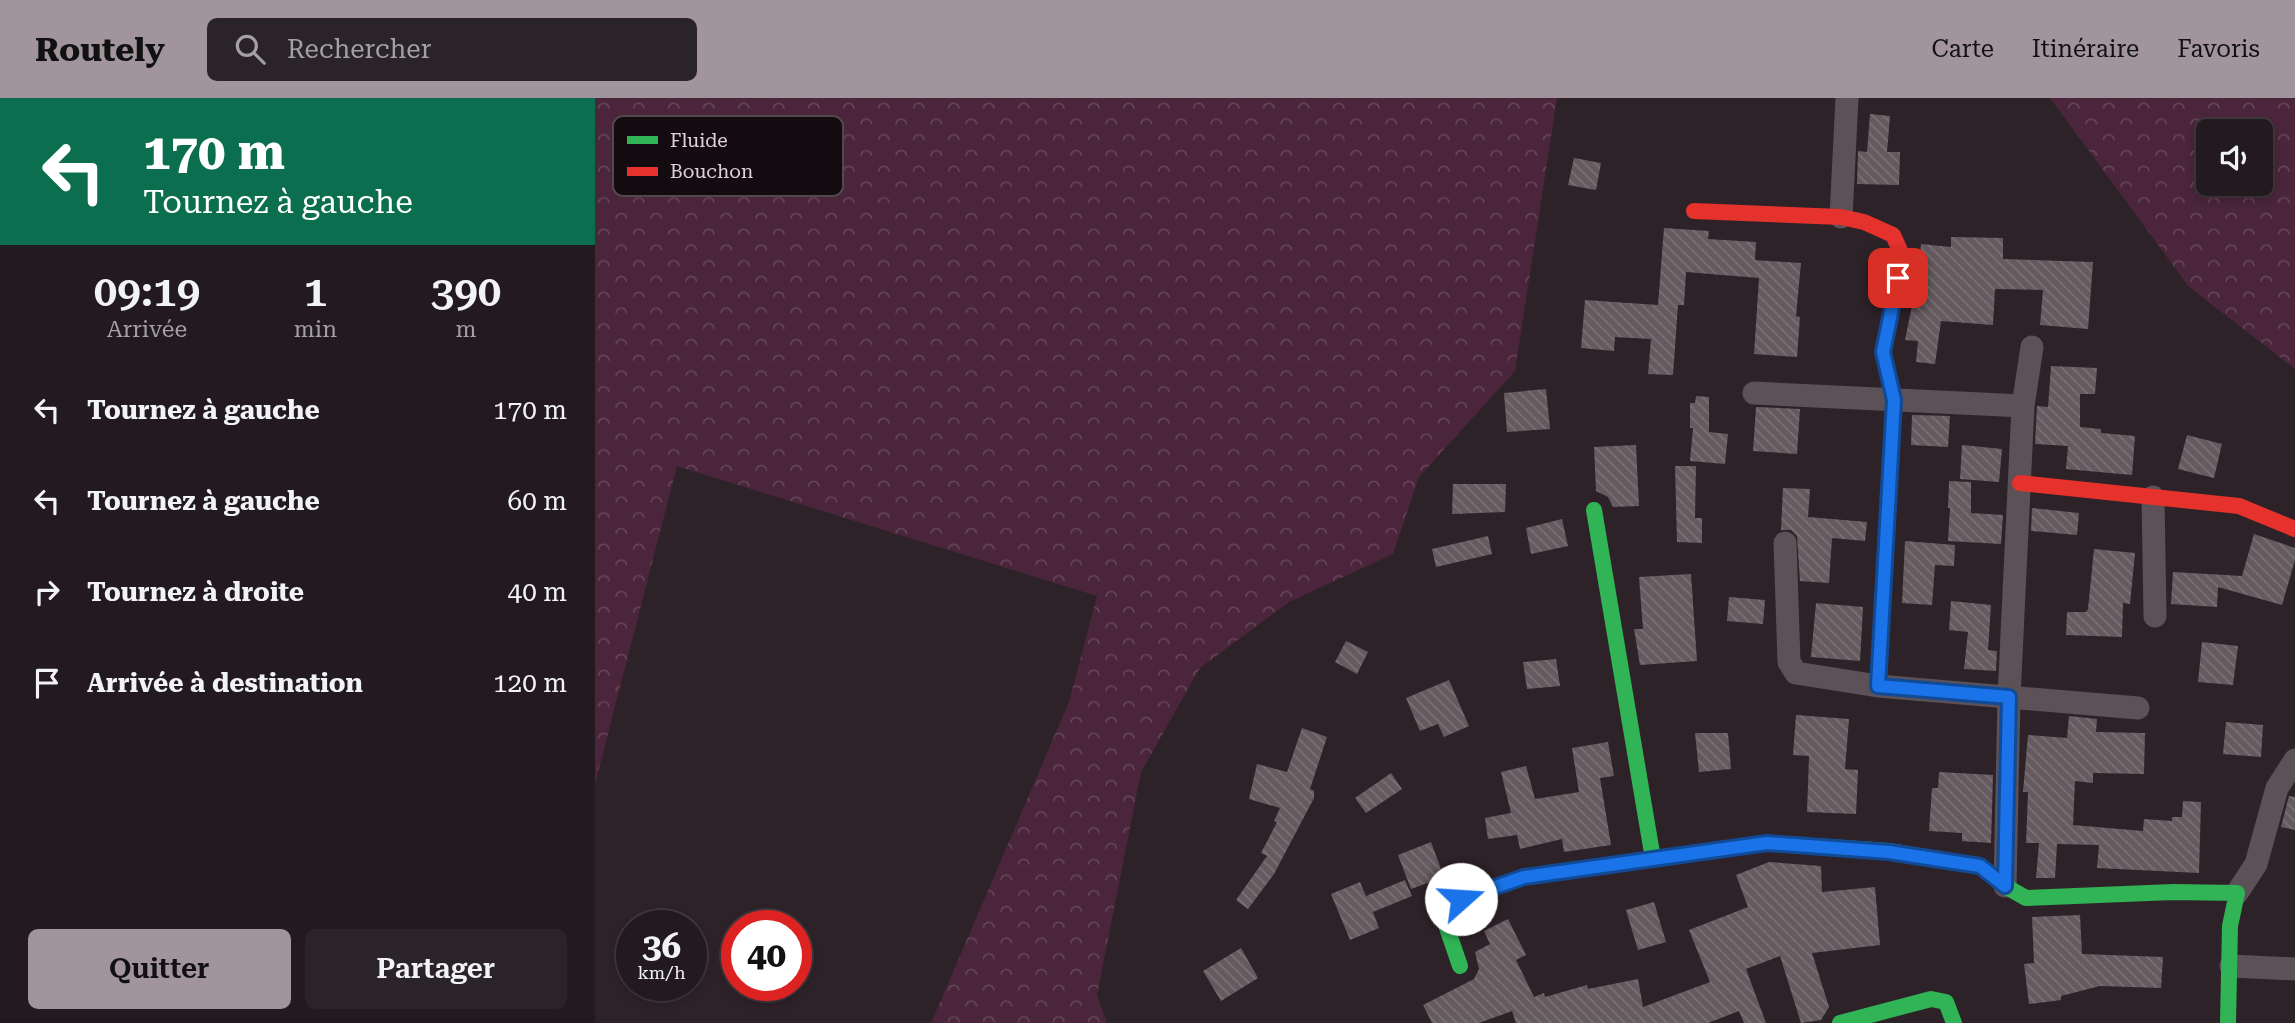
<!DOCTYPE html>
<html lang="fr">
<meta charset="utf-8">
<style>
:root{--surface:#221a1f;--page:#2a2328;--text:#f1f3f6;--muted:#a2a1a4;--line:#3f383d;--accent:#a2949c}
body{margin:0;font-family:"Roboto Serif",serif;background:var(--page);color:var(--text);height:100vh;display:flex;flex-direction:column;font-size:26px;white-space:nowrap}
*{box-sizing:border-box;margin:0}
p{font-size:23px;color:var(--muted)}
.icon{flex:none;width:38px;height:38px;fill:none;stroke:currentColor;stroke-width:2;stroke-linecap:round;stroke-linejoin:round}
.map{position:relative;flex:1;overflow:hidden}
.details{display:flex;flex-direction:column;background:var(--surface);width:595px}
.details>*{flex:none}
.guide{background:#0b6e4f;color:#fff;overflow:hidden}
.controls{position:absolute;left:1601px;top:21px;display:grid;gap:14px}
.controls a{display:grid;place-items:center;width:77px;height:77px;border-radius:10px;background:var(--surface);box-shadow:0 4px 10px #0003,0 0 0 2px var(--line);font-size:35px}
.speed{position:absolute;left:21px;top:812px;display:flex;gap:14px;font-size:35px;font-weight:700;text-align:center}
.speed>*{display:grid;place-content:center;width:91px;height:91px;border-radius:50%;background:var(--surface);box-shadow:0 4px 10px #0003,0 0 0 2px var(--line);line-height:1}
.speed small{font-size:18px;font-weight:400}
.speed .limit{border:10px solid #d22;background:#fff;color:#111}
.pin{position:absolute;display:grid;place-items:center;width:60px;height:60px;color:#fff;margin:-30px;border-radius:14px;box-shadow:0 4px 10px #0006}
.me{position:absolute;width:77px;margin:-38px;rotate:71deg;stroke-linejoin:round;filter:drop-shadow(0 0 5px #0008)}
.turn{display:flex;align-items:center;gap:24px;height:147px;padding:0 28px;font-size:32px}
.turn .icon{width:91px;height:91px;stroke-width:2.5}
.turn b{display:block;font-size:49px;line-height:60px}
.eta{display:flex;justify-content:space-evenly;align-items:center;height:119px;text-align:center}
.eta b{font-size:42px;font-weight:600;line-height:49px}
.primary-button{display:flex;gap:14px;margin-top:auto;padding:14px 28px}
.primary-button a{flex:1;height:80px;border-radius:10px;background:var(--accent);color:#111;font-size:28px;font-weight:600;line-height:80px;text-align:center}
.primary-button a+a{background:var(--page);color:var(--text)}
ul{padding:0;list-style:none}
li{display:flex;align-items:center;gap:21px;height:91px;padding:0 28px}
li div{flex:1}
li b{display:block;font-size:26px}
li em{font-style:normal}
header{display:flex;align-items:center;gap:42px;box-sizing:border-box;height:98px;padding:0 35px;background:var(--accent);color:#111}
header strong{font-size:33px}
nav{display:flex;gap:38px;margin-inline-start:auto;font-size:24px}
.search{width:490px;height:63px;background:var(--page);display:flex;align-items:center;gap:18px;box-sizing:border-box;padding:0 24px;border-radius:10px;color:var(--muted);font-size:26px}
main{display:flex;flex:1;min-height:0}
.map>svg:first-child{display:block}
.forest{fill:url(#forest-crowns);fill-rule:evenodd}
.building{fill:url(#building-back-hatch)}
.lines{fill:none;stroke-linecap:round;stroke-linejoin:round}
.street{stroke:#5b5157;stroke-width:23}
.fast{stroke:#30b455;stroke-width:16}
.jam{stroke:#e5322d;stroke-width:16}
.route-casing{stroke:#114b97;stroke-width:18}
.route{stroke:#1a73e8;stroke-width:12}
.key{fill:#140b10;stroke:#52474d;stroke-width:2}
.key-label{font-size:19px;fill:#e1d2da}
</style>
<header>
<strong>Routely</strong>
<div class="search"><svg class="icon" aria-label="search" viewBox="0 0 24 24"><circle cx="10" cy="10" r="6"/><path d="M15 15l6 6"/></svg>Rechercher</div>
<nav><a>Carte</a><a>Itinéraire</a><a>Favoris</a></nav>
</header>
<main>
<section class="details">
<div class="guide">
<div class="turn"><svg class="icon" aria-label="left" viewBox="0 0 24 24"><path d="M17 20v-9H6M10 6l-5 5 5 5"/></svg><div><b>170 m</b>Tournez à gauche</div></div>
</div>
<div class="eta">
<div><b>09:19</b><p>Arrivée</p></div>
<div><b>1</b><p>min</p></div>
<div><b>390</b><p>m</p></div>
</div>
<ul>
<li><svg class="icon" aria-label="left" viewBox="0 0 24 24"><path d="M17 20v-9H6M10 6l-5 5 5 5"/></svg><div><b>Tournez à gauche</b></div><em>170 m</em></li>
<li><svg class="icon" aria-label="left" viewBox="0 0 24 24"><path d="M17 20v-9H6M10 6l-5 5 5 5"/></svg><div><b>Tournez à gauche</b></div><em>60 m</em></li>
<li><svg class="icon" aria-label="right" viewBox="0 0 24 24"><path d="M7 20v-9h11M14 6l5 5-5 5"/></svg><div><b>Tournez à droite</b></div><em>40 m</em></li>
<li><svg class="icon" aria-label="arrive" viewBox="0 0 24 24"><path d="M6 21V4h12l-3 4 3 4H6"/></svg><div><b>Arrivée à destination</b></div><em>120 m</em></li>
</ul>
<div class="primary-button"><a>Quitter</a><a>Partager</a></div>
</section>
<div class="map">
<svg width="1700" height="925" viewBox="0 0 1700 925">
<defs>
<pattern id="forest-crowns" width="20" height="18" patternUnits="userSpaceOnUse" patternTransform="scale(1.75)"><rect width="20" height="18" fill="#4a253b"/><path d="M2 6a3 3 0 1 1 6 0M12 15a3 3 0 1 1 6 0" fill="none" stroke="#644457"/></pattern>
<pattern id="building-back-hatch" width="6" height="6" patternUnits="userSpaceOnUse" patternTransform="scale(1.75)"><rect width="6" height="6" fill="#645a5f"/><path d="M-1 5l2 2M0 0l6 6M5-1l2 2" fill="none" stroke="#7a7175"/></pattern>
</defs>
<rect width="100%" height="100%" fill="#2e2229"/>
<path class="forest" d="M0,0h962l-42,273 -96,106 -26,77 -104,48 -89,66 -59,104 -44,223 10,28h-176l138,-321 28,-106 -420,-130 -82,318z
M1455,0h245v271l-106,-82zM1614,33h52v53h-52z"/>
<path class="building" d="M1275,16l20,2 -3,36h13l-1,33 -42,-1 1,-33 9,1z
M979,60l27,5 -5,27 -28,-5z
M1069,130l45,3 -1,8 48,3 -1,18 46,3 -5,53 4,1 -3,40 -43,-3 5,-76 -73,-6 -2,33h-6l-5,70 -25,-1 3,-35 -36,-2 -1,14 -33,-3 4,-48 73,5z
M1356,139l52,1v21l90,3 -5,67 -48,-4 3,-35 -48,-1 -2,36 -52,-4 -6,43 -19,-2 2,-21 -13,-1 11,-54h2l3,-42 30,3z
M1456,268l46,2 -2,26h-15v33l21,2v4l34,3 -3,39 -66,-6 2,-23 -33,-2 2,-38 11,1z
M951,291l4,40 -43,3 -3,-39z
M1101,298l13,1v35l19,2 -3,30 -35,-3 3,-33h-3v-25h5z
M1161,309l44,2 -3,45 -44,-3z
M1317,317l38,1 -2,31 -37,-2z
M1592,337l35,9 -8,34 -36,-9z
M1041,347l3,61 -26,1 -5,-10 -12,-6 -2,-44z
M1367,347l40,4 -3,33 -39,-3z
M1080,368h21l-1,52h7v25l-25,-1z
M1354,383l22,1v31l32,2 -2,29 -53,-3 2,-33h-2z
M858,386h53l-1,28 -53,2z
M1188,390l27,1 -2,28 59,5 -2,19 -33,-3 -3,45 -29,-2 -3,-45 -6,-6h-10z
M1437,410l47,5 -2,22 -46,-4z
M967,421l6,27 -37,8 -5,-26z
M1659,436l41,14v12l-13,45 -64,-18 -1,20 -46,-3 2,-32 69,4z
M893,438l4,18 -56,13 -4,-18z
M1310,443l50,4 -1,21 -19,-1 -3,40 -30,-2z
M1499,451l41,4 -5,51 -7,-1 -1,34 -56,-2 1,-23h19l2,-3z
M1096,476l6,87 -57,4 -6,-36h9l-4,-52z
M1134,499l36,3 -2,24 -36,-3z
M1356,503l40,4 -3,45 9,1 -1,20 -32,-2 4,-37 -19,-2z
M1221,505l47,4 -3,54 -49,-4z
M751,543l22,11 -11,22 -22,-12z
M1607,544l36,4 -5,39 -35,-3z
M961,561l4,27 -33,3 -4,-27z
M854,582l20,46 -25,11 -6,-13 -18,7 -14,-33z
M1201,617l53,4 -4,50 13,1 -2,44 -49,-2 2,-56 -16,-1z
M1474,618l28,3 -1,13 49,1 -1,41 -51,-1v10l-18,-2 -2,44 70,6 1,-12 28,2v-4h10l1,-16 18,1 -2,71 -102,-5 2,-23 -42,-1 -2,34h-19l3,-35h-13l2,-51h-5l5,-57 39,3z
M1631,624l37,3 -2,32 -38,-3z
M707,630l25,9 -17,52 4,2v7l-40,76 -26,35 -12,-9 31,-44 -6,-3 16,-31 -3,-1 6,-13 -31,-9 8,-35 30,8z
M1100,635h33l3,36 -32,3z
M1013,644l6,34 -14,2 11,67 -47,7 -2,-13 -42,10 -3,-14 -29,4 -3,-21 26,-5 -10,-41 25,-6 9,33 44,-7 -7,-44z
M1344,674l54,3 -2,68 -29,-2v-8l-33,-2 3,-43h6z
M796,675l11,16 -36,24 -11,-15z
M1694,698l6,1v33l-14,-3z
M836,744l13,35 -33,12 -13,-34z
M1174,764l52,4 1,26 53,-5 5,58 -68,8 17,54 -8,13 -20,3 -21,-67 -34,13 20,54h-22l-5,-12 -31,12h-192l-4,-12 -33,12h-47l-9,-18 51,-26 5,-10 -4,-17 15,-8 -6,-13 24,-12 18,36 -10,5 18,37 10,-4 1,4 42,-12 1,4 50,-10 5,28 67,-25 -21,-52 59,-23 -12,-32z
M810,782l7,16 -39,16 6,16 -29,12 -19,-46 29,-12 6,14z
M1059,804l12,40 -28,8 -12,-40z
M1485,817l2,39 81,3 -2,31 -61,-2 -39,10v4l-32,4 -5,-40 10,-1 -2,-46z
M646,850l17,30 -37,23 -18,-30z"/>
<g class="lines">
<path class="street" d="M1246,119l6,-119
M1159,295l269,13
M1558,399l2,119
M1190,445l4,119 7,11 82,13 260,22
M1410,788l4,-189 14,-291 9,-59
M1642,795l19,-29 21,-76 18,-28
M1636,868l64,3"/>
<path class="fast" d="M999,412l59,349
M1283,588l16,-286 -5,-21
M865,868l-14,-41 3,-17 12,-9 63,-22 243,-34 122,8 91,15 25,20 21,12 147,-6 64,1 -7,33 -2,97
M1245,925l91,-24 15,3 8,21"/>
<path class="jam" d="M1099,113l147,6 23,5 29,13 9,20 -19,97 6,27
M1425,385l219,23 56,23"/>
</g>
<g class="lines">
<g class="route-casing">
<path id="route" d="M866,801l63,-22 243,-34 122,9 91,14 25,20 4,-189 -131,-11 16,-286 -11,-48 15,-74"/>
</g>
<use href="#route" class="route"/>
</g>
<rect x="18" y="18" width="230" height="80" rx="10" class="key"/>
<rect x="32" y="38" width="31" height="8" fill="#30b455"/>
<rect x="32" y="69" width="31" height="9" fill="#e5322d"/>
<g class="key-label">
<text x="75" y="49">Fluide</text>
<text x="75" y="80">Bouchon</text>
</g>
</svg>
<div class="controls">
<a><svg class="icon" aria-label="sound" viewBox="0 0 24 24"><path d="M4 9h4l5-4v14l-5-4H4zM17 9q2 3 0 6"/></svg></a>
</div>
<div class="speed"><div>36<small>km/h</small></div><div class="limit">40</div></div>
<div class="pin" style="left:1303px;top:180px;background:#d93025"><svg class="icon" aria-label="arrive" viewBox="0 0 24 24"><path d="M6 21V4h12l-3 4 3 4H6"/></svg></div>
<svg class="me" style="left:866px;top:801px" viewBox="-20 -20 40 40"><circle r="19" fill="#fff"/><path d="M0-13L10 11 0 6-10 11z" fill="#1a73e8"/></svg>
</div>
</main>
